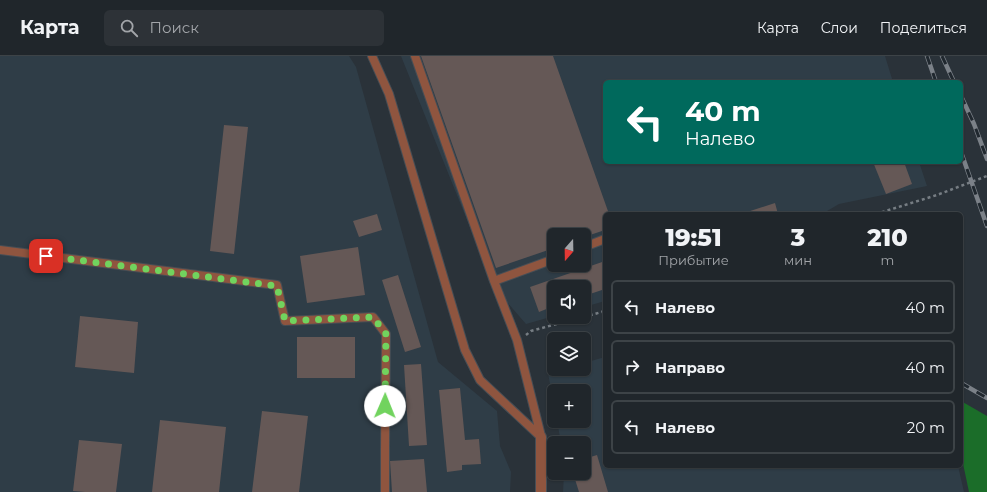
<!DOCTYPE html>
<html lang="ru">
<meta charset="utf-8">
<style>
:root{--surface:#20262b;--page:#2d3237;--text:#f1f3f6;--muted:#a2a5a9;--line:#3d4347}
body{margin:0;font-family:Montserrat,sans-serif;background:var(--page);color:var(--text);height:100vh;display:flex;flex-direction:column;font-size:15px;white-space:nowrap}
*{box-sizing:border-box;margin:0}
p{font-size:13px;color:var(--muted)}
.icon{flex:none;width:22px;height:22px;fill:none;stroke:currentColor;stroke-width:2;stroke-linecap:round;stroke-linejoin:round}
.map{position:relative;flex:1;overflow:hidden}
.sheet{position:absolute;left:603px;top:156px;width:360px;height:256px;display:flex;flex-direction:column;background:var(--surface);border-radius:6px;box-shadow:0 1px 3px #0004,0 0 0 1px var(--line)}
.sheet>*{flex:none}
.hud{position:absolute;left:603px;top:24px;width:360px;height:84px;border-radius:6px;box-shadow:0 1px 3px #0004,0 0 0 1px var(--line);background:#00695c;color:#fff;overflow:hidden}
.needle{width:26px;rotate:200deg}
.tools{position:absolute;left:547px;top:172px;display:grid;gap:8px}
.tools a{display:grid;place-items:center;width:44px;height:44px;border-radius:6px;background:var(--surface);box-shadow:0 1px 3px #0004,0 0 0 1px var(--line);font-size:20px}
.pin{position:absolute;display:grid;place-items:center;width:34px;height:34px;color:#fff;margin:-17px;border-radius:8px;box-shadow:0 2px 6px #0006}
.me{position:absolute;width:44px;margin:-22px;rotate:1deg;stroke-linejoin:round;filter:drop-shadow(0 0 3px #0008)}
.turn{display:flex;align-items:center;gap:14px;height:84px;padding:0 16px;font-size:18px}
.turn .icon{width:52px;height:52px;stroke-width:2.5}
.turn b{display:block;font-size:28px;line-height:34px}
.eta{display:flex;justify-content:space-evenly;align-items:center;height:68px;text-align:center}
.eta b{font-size:24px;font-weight:800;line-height:28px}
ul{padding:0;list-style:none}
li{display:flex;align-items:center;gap:12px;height:54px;margin:0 8px 6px;padding:0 8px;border:2px solid var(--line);border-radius:6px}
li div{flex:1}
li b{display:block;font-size:15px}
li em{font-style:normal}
header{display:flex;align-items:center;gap:24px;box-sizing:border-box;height:56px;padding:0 20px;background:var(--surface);border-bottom:1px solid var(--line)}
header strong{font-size:19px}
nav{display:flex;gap:22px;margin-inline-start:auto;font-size:14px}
.search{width:280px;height:36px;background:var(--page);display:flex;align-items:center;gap:10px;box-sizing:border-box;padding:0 14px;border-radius:6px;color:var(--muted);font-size:15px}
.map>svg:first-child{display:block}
.built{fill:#2f3d47;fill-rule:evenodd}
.forest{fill:#1b6d29}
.building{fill:#655856}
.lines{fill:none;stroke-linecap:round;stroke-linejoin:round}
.service-casing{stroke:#474e55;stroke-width:10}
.minor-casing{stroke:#474e55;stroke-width:12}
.path{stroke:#767d83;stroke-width:2.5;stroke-dasharray:3 3;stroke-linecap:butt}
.service{stroke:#8f553f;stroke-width:8}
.minor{stroke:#8f553f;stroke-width:10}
.rail-casing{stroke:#7b8188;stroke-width:4.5}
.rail{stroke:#20282f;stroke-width:3;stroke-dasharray:9;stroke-linecap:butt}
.route{stroke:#71d35e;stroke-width:7;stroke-dasharray:0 12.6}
</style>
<header>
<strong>Карта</strong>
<div class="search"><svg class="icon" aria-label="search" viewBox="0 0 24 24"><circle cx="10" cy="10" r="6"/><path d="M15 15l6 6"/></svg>Поиск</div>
<nav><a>Карта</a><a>Слои</a><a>Поделиться</a></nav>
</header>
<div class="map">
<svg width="987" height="436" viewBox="0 0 987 436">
<rect width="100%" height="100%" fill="#2a3239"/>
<path class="built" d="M0,0h349l7,11 82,295 59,49 3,35 11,26 -1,20h-510z
M401,0h484l8,26h-288v80h314l8,24 -88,18 -17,10h-217v87l-21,6v-20h-30v29l-28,8 -32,-37zM554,179h30v30h-30z
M605,301v109h353l6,26h-401l1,-19h20v-30h-23l-4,-22h27v-30h-30v14l-6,-32 14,-4h22v-6z"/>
<path class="forest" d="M961,345l26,15v76h-18l-8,-38z"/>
<path class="building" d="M421,0h132l56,158h-4v16l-21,7v-2h-30v13l-58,20z
M224,69l24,2 -14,127 -24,-3z
M873,106h31l8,22 -26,10z
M775,147l3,11h-37z
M377,158l5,16 -23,7 -6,-16z
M358,191l7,48 -58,8 -7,-47z
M605,205v28l-21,7v-9h-30v19l-15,6 -9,-25z
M398,219l23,72 -16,5 -23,-72z
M80,260l58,6 -4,51 -59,-6z
M297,281h58v41h-58z
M421,308l6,81 -18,1 -5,-81z
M460,332l5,52 14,-1 2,25 -19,1v5l-15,2 -8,-82z
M262,355l46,5 -9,76h-47z
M160,364l66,7 -7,65h-67z
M79,384l43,4 -6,48h-31l-12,-1z
M597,399l11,37h-29l-6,-19h11v-14z
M424,403l3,33h-35l-2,-31z"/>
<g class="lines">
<g class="service-casing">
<path id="service" d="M372,0l17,38 76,256 15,30 61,57
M415,0l79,225
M584,191l21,-8
M0,194l277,35 8,36 88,-4 13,17 -1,114v44
M541,380l-24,-96 -23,-59 60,-22"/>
</g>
<g class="minor-casing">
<path id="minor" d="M541,436v-55"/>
</g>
<path class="path" d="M876,158l61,-19 50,-19
M584,261l21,-6
M526,279l5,-4 51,-14"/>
<use href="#service" class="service"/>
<use href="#minor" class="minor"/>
<g class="rail-casing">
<path id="rail" d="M927,0l9,26
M942,0l12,26
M961,40l13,28 13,35
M961,96l26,74
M961,327l26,15"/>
</g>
<use href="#rail" class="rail"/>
</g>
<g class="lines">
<path class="route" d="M46,200l231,30 8,35 88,-4 13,17 -1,72"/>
</g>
</svg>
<div class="tools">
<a><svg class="needle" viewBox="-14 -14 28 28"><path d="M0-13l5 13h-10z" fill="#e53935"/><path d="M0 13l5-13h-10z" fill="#a2a5a9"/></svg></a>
<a><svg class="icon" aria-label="sound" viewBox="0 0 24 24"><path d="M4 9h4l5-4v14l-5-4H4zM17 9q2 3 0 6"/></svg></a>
<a><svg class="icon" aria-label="layers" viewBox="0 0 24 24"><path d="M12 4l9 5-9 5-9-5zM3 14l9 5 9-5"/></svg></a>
<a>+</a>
<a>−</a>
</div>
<div class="pin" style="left:46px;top:200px;background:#d93025"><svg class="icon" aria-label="arrive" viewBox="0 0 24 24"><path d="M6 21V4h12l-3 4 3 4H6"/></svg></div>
<svg class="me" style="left:385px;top:350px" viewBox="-20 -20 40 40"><circle r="19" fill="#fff"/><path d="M0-13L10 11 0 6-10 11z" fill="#71d35e"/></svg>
<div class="hud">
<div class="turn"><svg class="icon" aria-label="left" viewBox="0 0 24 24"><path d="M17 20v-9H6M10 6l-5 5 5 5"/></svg><div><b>40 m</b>Налево</div></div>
</div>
<section class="sheet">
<div class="eta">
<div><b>19:51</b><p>Прибытие</p></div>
<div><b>3</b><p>мин</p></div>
<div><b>210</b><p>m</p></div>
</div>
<ul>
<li><svg class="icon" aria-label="left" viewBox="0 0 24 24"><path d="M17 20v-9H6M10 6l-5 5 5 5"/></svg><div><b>Налево</b></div><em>40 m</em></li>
<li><svg class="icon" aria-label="right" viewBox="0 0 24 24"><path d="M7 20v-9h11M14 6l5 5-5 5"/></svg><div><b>Направо</b></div><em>40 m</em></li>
<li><svg class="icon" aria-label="left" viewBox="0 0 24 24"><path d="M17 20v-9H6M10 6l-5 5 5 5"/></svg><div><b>Налево</b></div><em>20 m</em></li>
</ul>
</section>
</div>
